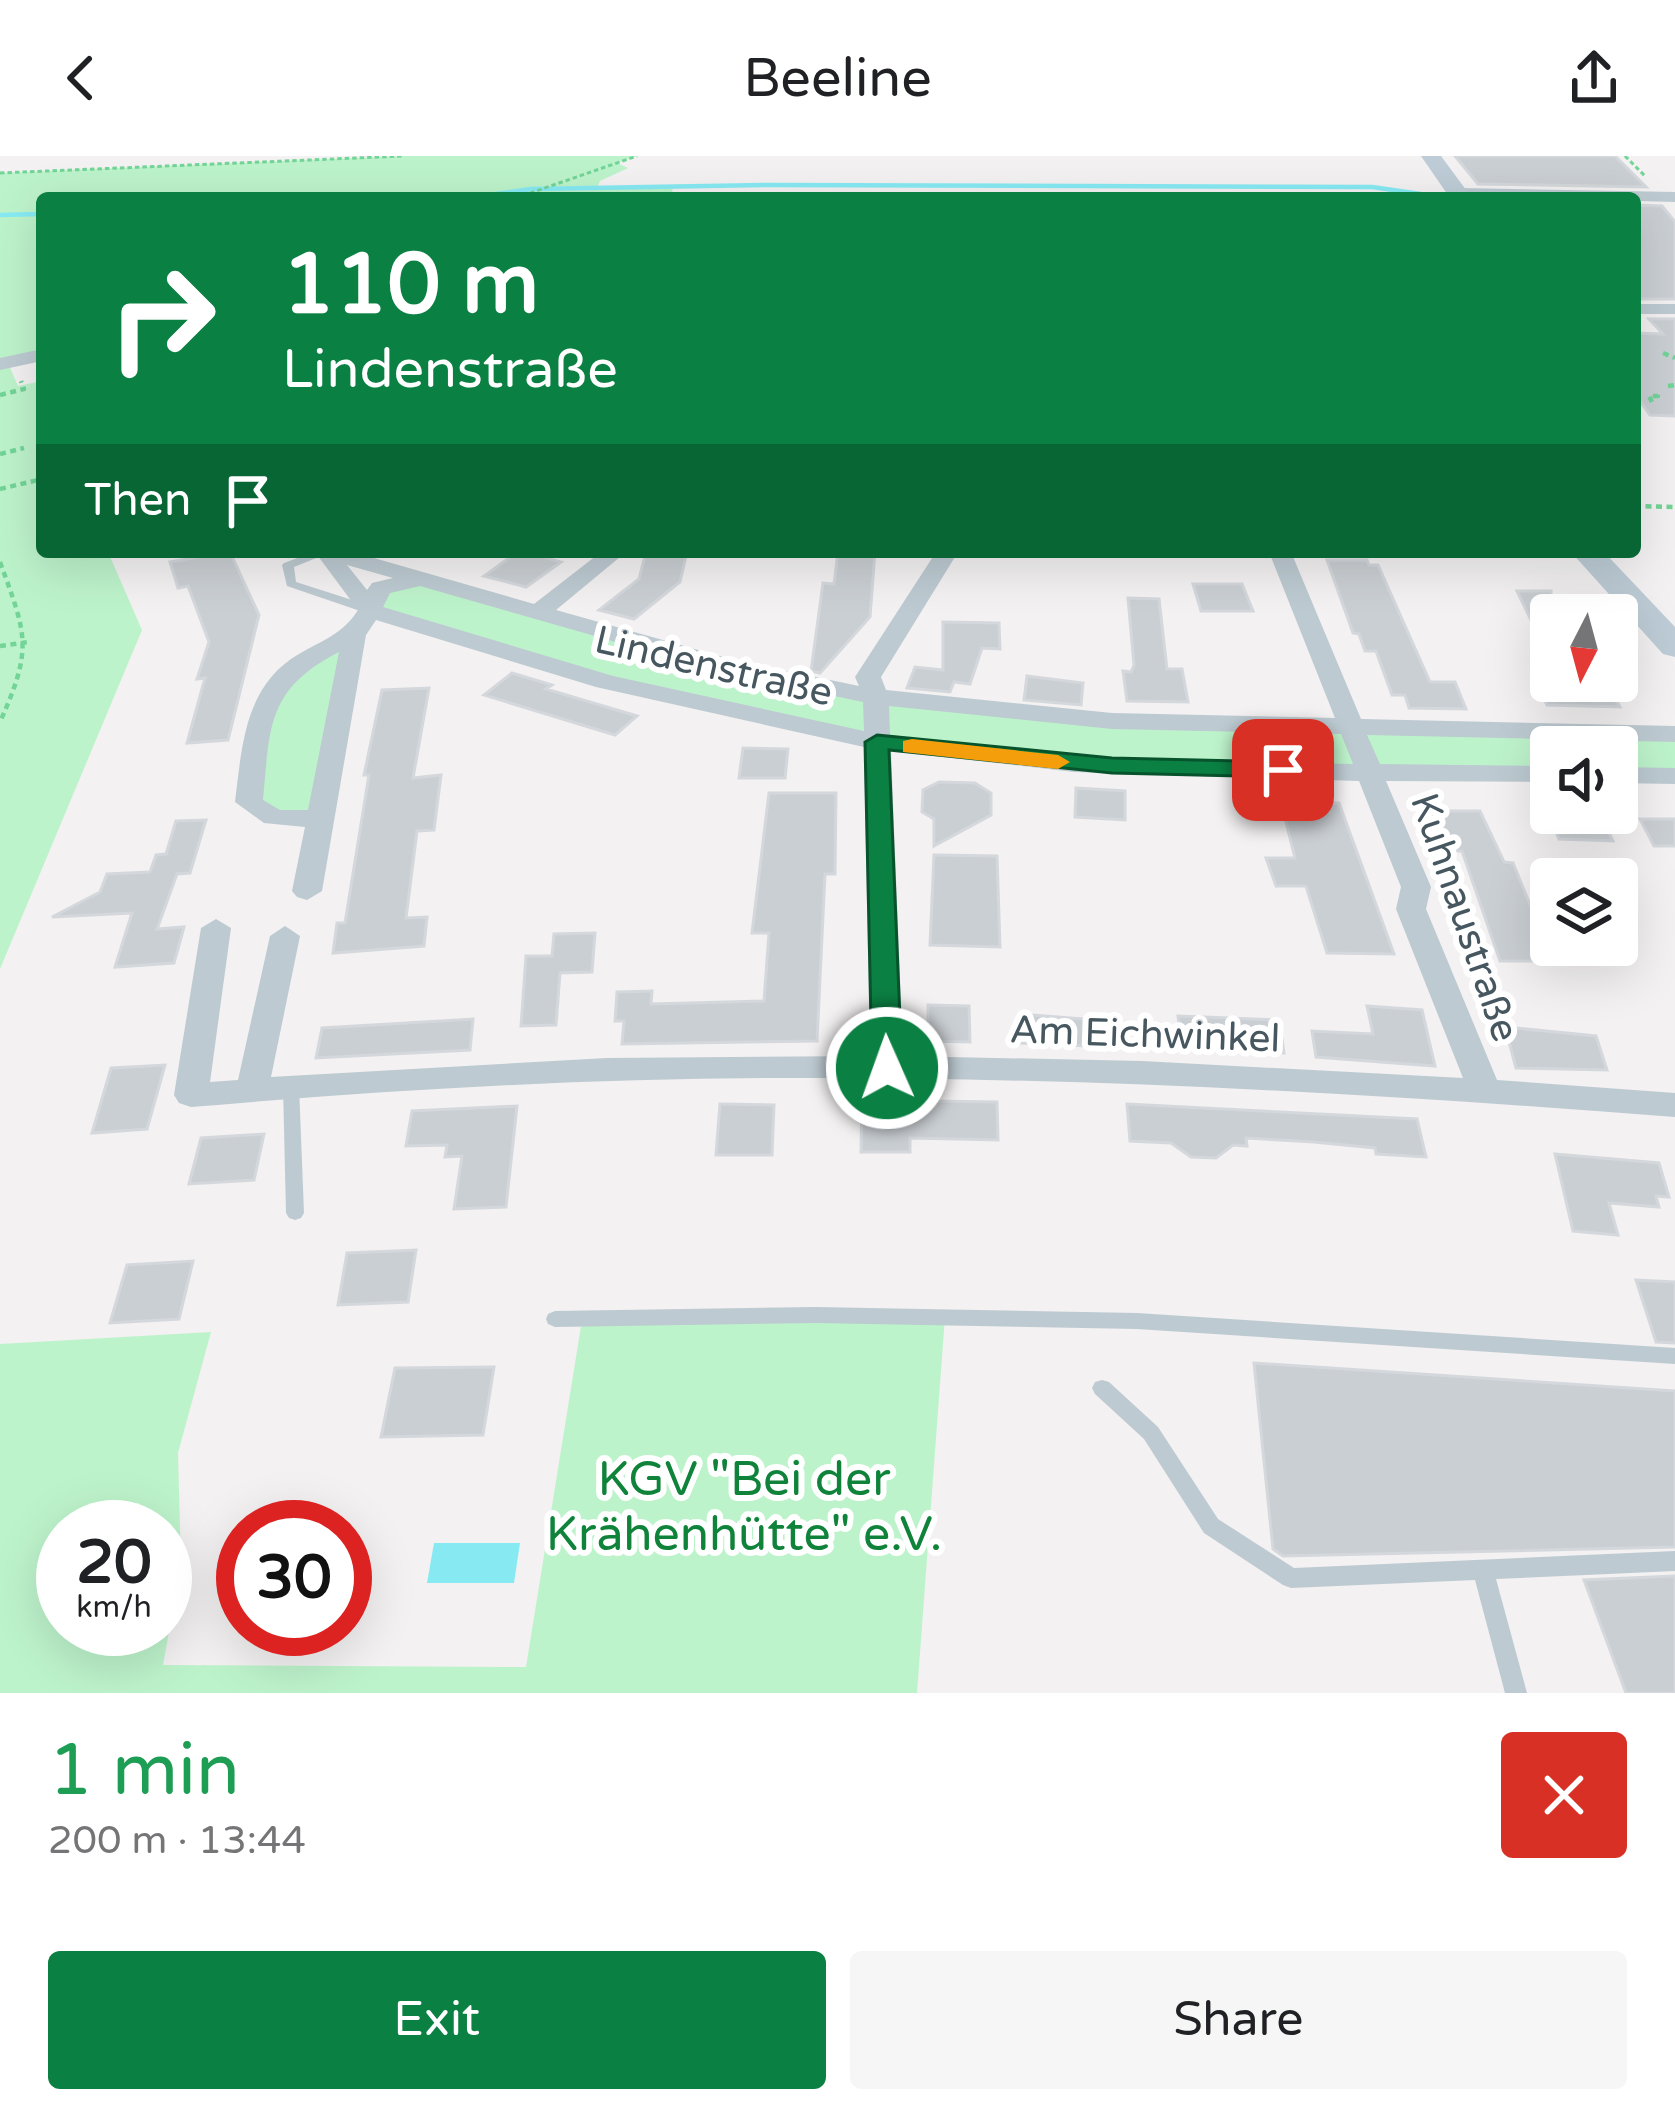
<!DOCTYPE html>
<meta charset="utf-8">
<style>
:root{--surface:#fff;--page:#f6f6f6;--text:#202124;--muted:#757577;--accent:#0b8043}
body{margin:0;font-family:"Varela Round",sans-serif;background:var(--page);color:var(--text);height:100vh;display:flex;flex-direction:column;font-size:45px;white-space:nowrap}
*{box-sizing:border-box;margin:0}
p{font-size:39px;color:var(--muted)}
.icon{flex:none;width:66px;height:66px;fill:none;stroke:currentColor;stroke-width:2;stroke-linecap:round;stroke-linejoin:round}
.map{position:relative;height:1537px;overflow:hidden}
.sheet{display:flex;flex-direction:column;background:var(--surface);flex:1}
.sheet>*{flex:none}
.guide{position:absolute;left:36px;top:36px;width:1605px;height:366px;border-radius:12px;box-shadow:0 12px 48px #0002;background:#0b8043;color:#fff;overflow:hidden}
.needle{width:78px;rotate:186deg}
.tools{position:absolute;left:1530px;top:438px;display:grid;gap:24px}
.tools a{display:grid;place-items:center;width:108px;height:108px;border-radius:12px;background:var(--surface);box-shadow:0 12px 48px #0002;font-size:60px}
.speed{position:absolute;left:36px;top:1344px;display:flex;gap:24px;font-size:60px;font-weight:700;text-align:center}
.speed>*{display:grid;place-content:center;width:156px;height:156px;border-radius:50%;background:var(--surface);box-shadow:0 12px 48px #0002;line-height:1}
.speed small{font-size:30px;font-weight:400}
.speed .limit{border:18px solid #d22;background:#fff;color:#111}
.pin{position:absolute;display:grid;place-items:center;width:102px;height:102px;color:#fff;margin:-51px;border-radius:24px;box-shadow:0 6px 18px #0006}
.me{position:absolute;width:132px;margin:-66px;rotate:358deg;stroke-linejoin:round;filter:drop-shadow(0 0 9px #0008)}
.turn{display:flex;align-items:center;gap:42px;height:252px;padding:0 48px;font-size:54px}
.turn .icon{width:156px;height:156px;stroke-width:2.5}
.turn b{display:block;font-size:84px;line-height:102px}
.then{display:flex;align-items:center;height:114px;padding:0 48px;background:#0003;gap:24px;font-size:45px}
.round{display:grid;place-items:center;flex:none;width:126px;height:126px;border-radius:12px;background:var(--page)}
.overview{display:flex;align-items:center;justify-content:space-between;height:204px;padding:0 48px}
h1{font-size:72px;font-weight:600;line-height:90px;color:#1e9e55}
.action{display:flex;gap:24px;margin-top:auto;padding:24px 48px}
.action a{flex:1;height:138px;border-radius:12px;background:var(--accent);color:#fff;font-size:48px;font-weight:600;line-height:138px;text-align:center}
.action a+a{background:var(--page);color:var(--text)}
header{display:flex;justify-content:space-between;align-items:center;height:156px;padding:0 48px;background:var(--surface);font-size:54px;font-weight:600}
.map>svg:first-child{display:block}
.green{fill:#bdf3cb;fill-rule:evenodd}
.water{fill:#87eaf3}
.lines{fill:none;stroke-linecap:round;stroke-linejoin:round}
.stream{stroke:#87eaf3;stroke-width:4.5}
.building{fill:#cacfd3;stroke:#d4d8dc;stroke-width:3}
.path-far1{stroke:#72d497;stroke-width:3;stroke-dasharray:4.5 3;stroke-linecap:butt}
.path{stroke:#72d497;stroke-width:4.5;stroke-dasharray:6 4.5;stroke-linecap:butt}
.service{fill:#bdcad1;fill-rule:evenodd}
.minor{fill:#bdcad1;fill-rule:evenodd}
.secondary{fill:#bdccd6;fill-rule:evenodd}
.route{fill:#0b8043;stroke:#07532c;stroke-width:3}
.slow{fill:#f59e0b}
.labels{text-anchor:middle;stroke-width:12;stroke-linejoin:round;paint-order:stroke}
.street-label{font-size:39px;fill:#475760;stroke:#fff}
.near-park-label{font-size:48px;fill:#10833b;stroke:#fff}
</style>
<header><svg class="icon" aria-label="back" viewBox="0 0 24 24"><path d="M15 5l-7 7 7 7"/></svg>Beeline<svg class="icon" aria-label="share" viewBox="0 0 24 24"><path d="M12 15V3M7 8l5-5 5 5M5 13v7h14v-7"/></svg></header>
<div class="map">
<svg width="1675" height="1537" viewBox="0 0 1675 1537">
<rect width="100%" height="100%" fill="#f3f1f1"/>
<path class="green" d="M404,0h233l-20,7 11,5 -28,13 -3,7 76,-1 -2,11h-629v157l-34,8 10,23 24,-5v171h66l34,78 -142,339v-796z
M425,423l305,88 275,46 670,21v42l-58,-1v-28h-66v27l-439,-8 -378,-51 -364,-105 2,-12z
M354,479l-33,182 -60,-2 11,-125z
M945,1161l-28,376h-917v-349l211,-12 -33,121 3,113 -18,99 363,2 56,-347zM63,1371h102v102h-102z"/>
<path class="water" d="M434,1387h86l-6,40h-87z"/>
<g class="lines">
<path class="stream" d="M466,42l65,-9 237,-4 604,2 49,7
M0,59l42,-1"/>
</g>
<path class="building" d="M1455,0h160l31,31 -168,-3z
M1635,49l27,1 13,16v77h-40z
M1649,163h26v97l-25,-1 -15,-21v-61l28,1z
M204,396h26l29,63 -31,125 -41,3 18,-65 -8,1 12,-37 -21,-56 -10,2 -8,-26 35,-6z
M646,396h41l-7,30 -46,37 -35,-9 40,-31z
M838,396h37l-5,65 -50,56 -9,-2 12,-88 11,1z
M516,397h14l31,9 -35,25 -42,-11z
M1327,404h40l2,5h9l52,117h25l11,27 -57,-1 -4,-13h-13l-16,-44h-11l-6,-17 -6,-1z
M1193,428h49l11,27h-52z
M1517,435h34v71z
M1128,442l31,1 8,70h15l6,33 -61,-1 -4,-30 8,1 3,-7z
M943,466l56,1 1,26 -18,-1 -12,36 -16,-2 -4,10 -43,-4 8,-21 28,3z
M512,517l40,12 -6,4 91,27 -22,19 -131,-40z
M1027,520l56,7 -2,22 -57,-5z
M1536,525h70l14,26 -73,-2z
M429,532l-16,90 28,-3 -7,55 -17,1 -11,87 21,-1 -3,29 -91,7 4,-30h8l24,-148h-5l18,-85z
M743,592l45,1 -3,29h-46z
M939,626l36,1 16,10v22l-57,31v-27l-12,-7 1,-22z
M1076,632l49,3v29l-50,-3z
M769,637h67l-1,81h-10l-8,167 -195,3 2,-23h-9l2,-29 35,-1 -1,13 113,-3 5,-68h-17z
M1281,646l58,1 55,151 -67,-1 -21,-67h-30l-10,-28h29z
M1428,655h52l24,51 9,1 40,98h-53l-38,-110h-17z
M1548,657h52l13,28 -54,-2z
M1640,663h35v27h-21z
M206,664l-16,53 -13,1 -20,55 27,-2 -10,36 -59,4 17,-54 -80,4 48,-25 7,-18 43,-2 6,-17 10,-1 10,-33z
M934,699l63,1 3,91 -70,-2z
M595,777l-3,39 -32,1 -4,52 -35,1 5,-70h26l2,-22z
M928,849l41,1 1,36 -42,-1z
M1367,850l55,4 13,56 -119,-9 -4,-26 61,3z
M1020,858l88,7 2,26 -89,-4z
M1178,860l101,4 5,33 -102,-4z
M473,863l-3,31 -154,8 6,-30z
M1505,871l91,9 11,34 -91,-2z
M165,909l-18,64 -55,4 19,-65z
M862,944l135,2 1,38 -88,-2v14h-49z
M720,948l54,1 -2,50h-56z
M1127,948l290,15 9,38 -50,-3 -1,-6 -61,-6 -68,-4 1,8 -14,-1 -17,13 -25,-1 -20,-14 -41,-2z
M517,950l-11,101 -52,2 8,-53 -17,1 2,-12 -41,1 6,-35z
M264,978l-10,46 -65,4 12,-46z
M1555,998l104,9 10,34 -13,-1 3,11 -50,-4 9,32 -45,-4z
M416,1094l-8,52 -70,3 9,-52z
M193,1105l-14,58 -69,4 17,-58z
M1636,1124l39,2v61l-19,-1z
M1254,1207l421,28v156l-392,9 -10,-7z
M494,1211l-11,68 -102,2 14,-69z
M1675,1420v117h-49l-42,-113z"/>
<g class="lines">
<path class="path-far1" d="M1625,0l21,21
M0,17l404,-17
M516,42l121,-42"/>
<path class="path" d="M1663,197l12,5
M1668,230l7,-1
M0,239l24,-6 -3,-8
M1652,246l-3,-6h9l-2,-4
M0,298l24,-6
M0,333l42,-10
M1635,350l40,1
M0,406c27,74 33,86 0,160
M0,490l29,-4"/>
<path class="service" d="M314,396h17l-37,15 2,15 78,25v6h-8l-79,-27 -5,-21 2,-2z
M291,924l6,2 2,4 5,127 -3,5 -6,2 -6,-2 -3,-5 -3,-127 2,-4z
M815,1151l322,6 538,35v16l-538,-35 -322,-6 -260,4 -7,-3 -2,-5 2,-5 7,-3z
M1102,1224l7,2 49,45 60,92 76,49 381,-17v20l-179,8 31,114h-22l-30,-113 -184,8 -8,-3 -79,-52 -60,-94 -49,-45 -3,-6 3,-6z"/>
<path class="minor" d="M1459,32l216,4v10l-221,-6 -3,-3z
M1635,148h40v10h-40z
M42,193v12l-42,9v-12z
M315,396h38l181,52 67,-52h25l-70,58 178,50 125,26 -4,-9 81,-125h22l-77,125 5,13 226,23 223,5 -66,-166h22l70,167 314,7v16l-308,-7 13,29 171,2v16l-165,-1 45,106 -5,22 71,171 178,13v24c-295,-23 -591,-40 -887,-39 -199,0 -398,12 -597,29l-12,-4 -5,-8 27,-167 15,-9 15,9 -21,154 28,-2 32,-144 15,-10 15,10 -29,141 336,-19 263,-2 -6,-309 -268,-60 -220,-67 -10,15 -44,256 -15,9 -10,-3 -5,-6 13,-64 -41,-4 -29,-21c7,-57 10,-117 64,-148 24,-14 44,-20 59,-44zM347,409l46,13 -21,5 -5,7zM420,430l301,86 142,30 1,29 -251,-55 -230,-69 7,-14zM339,496l-31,158h-28l-17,-10c7,-74 4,-111 76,-148zM889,550l223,23 229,5 12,30 -211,-4 -217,-20 -35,-5zM891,595l183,21 285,9 42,106 -5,22 67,169 -321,-17 -239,-5z
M1617,611l58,1v16l-58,-1z"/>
<path class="secondary" d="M1421,0h20l31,42h-22z
M1571,396h33l71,75v30l-12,-3z"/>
</g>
<path class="route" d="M877,579l235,23 171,4 13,8 -13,7 -171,-4 -223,-23 13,318 -15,10 -15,-10 -7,-326z"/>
<path class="slow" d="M912,583l146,16 12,7 -12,7 -155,-17v-11z"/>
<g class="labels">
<g class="street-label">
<text transform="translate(714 509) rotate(13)" y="14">Lindenstraße</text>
<text transform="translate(1466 761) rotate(71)" y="14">Kuhnaustraße</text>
<text transform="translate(1145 877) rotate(2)" y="14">Am Eichwinkel</text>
</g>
<g class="near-park-label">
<text x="744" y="1339">KGV "Bei der<tspan x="744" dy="55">Krähenhütte" e.V.</tspan></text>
</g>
</g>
</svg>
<div class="tools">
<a><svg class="needle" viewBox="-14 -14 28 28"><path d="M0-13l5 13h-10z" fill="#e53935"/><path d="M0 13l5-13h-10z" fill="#757577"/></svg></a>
<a><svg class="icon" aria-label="sound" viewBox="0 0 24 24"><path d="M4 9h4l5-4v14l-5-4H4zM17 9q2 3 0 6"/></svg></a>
<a><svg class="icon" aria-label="layers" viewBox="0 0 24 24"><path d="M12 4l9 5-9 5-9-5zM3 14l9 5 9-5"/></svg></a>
</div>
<div class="speed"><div>20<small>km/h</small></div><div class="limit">30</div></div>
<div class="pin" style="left:1283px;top:614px;background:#d93025"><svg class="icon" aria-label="arrive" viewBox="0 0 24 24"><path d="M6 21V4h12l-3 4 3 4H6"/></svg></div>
<svg class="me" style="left:887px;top:912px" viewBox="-20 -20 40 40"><circle r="17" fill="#0b8043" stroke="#fff" stroke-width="3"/><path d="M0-11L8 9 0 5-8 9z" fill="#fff"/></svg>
<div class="guide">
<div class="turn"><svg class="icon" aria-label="right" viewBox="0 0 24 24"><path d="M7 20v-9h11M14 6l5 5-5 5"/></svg><div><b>110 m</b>Lindenstraße</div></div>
<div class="then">Then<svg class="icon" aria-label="arrive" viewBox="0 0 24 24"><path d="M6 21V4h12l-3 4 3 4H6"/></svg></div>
</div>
</div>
<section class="sheet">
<div class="overview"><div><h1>1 min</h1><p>200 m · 13:44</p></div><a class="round" style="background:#d93025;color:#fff"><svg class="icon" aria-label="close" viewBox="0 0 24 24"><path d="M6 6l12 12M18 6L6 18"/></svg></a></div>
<div class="action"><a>Exit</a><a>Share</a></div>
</section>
